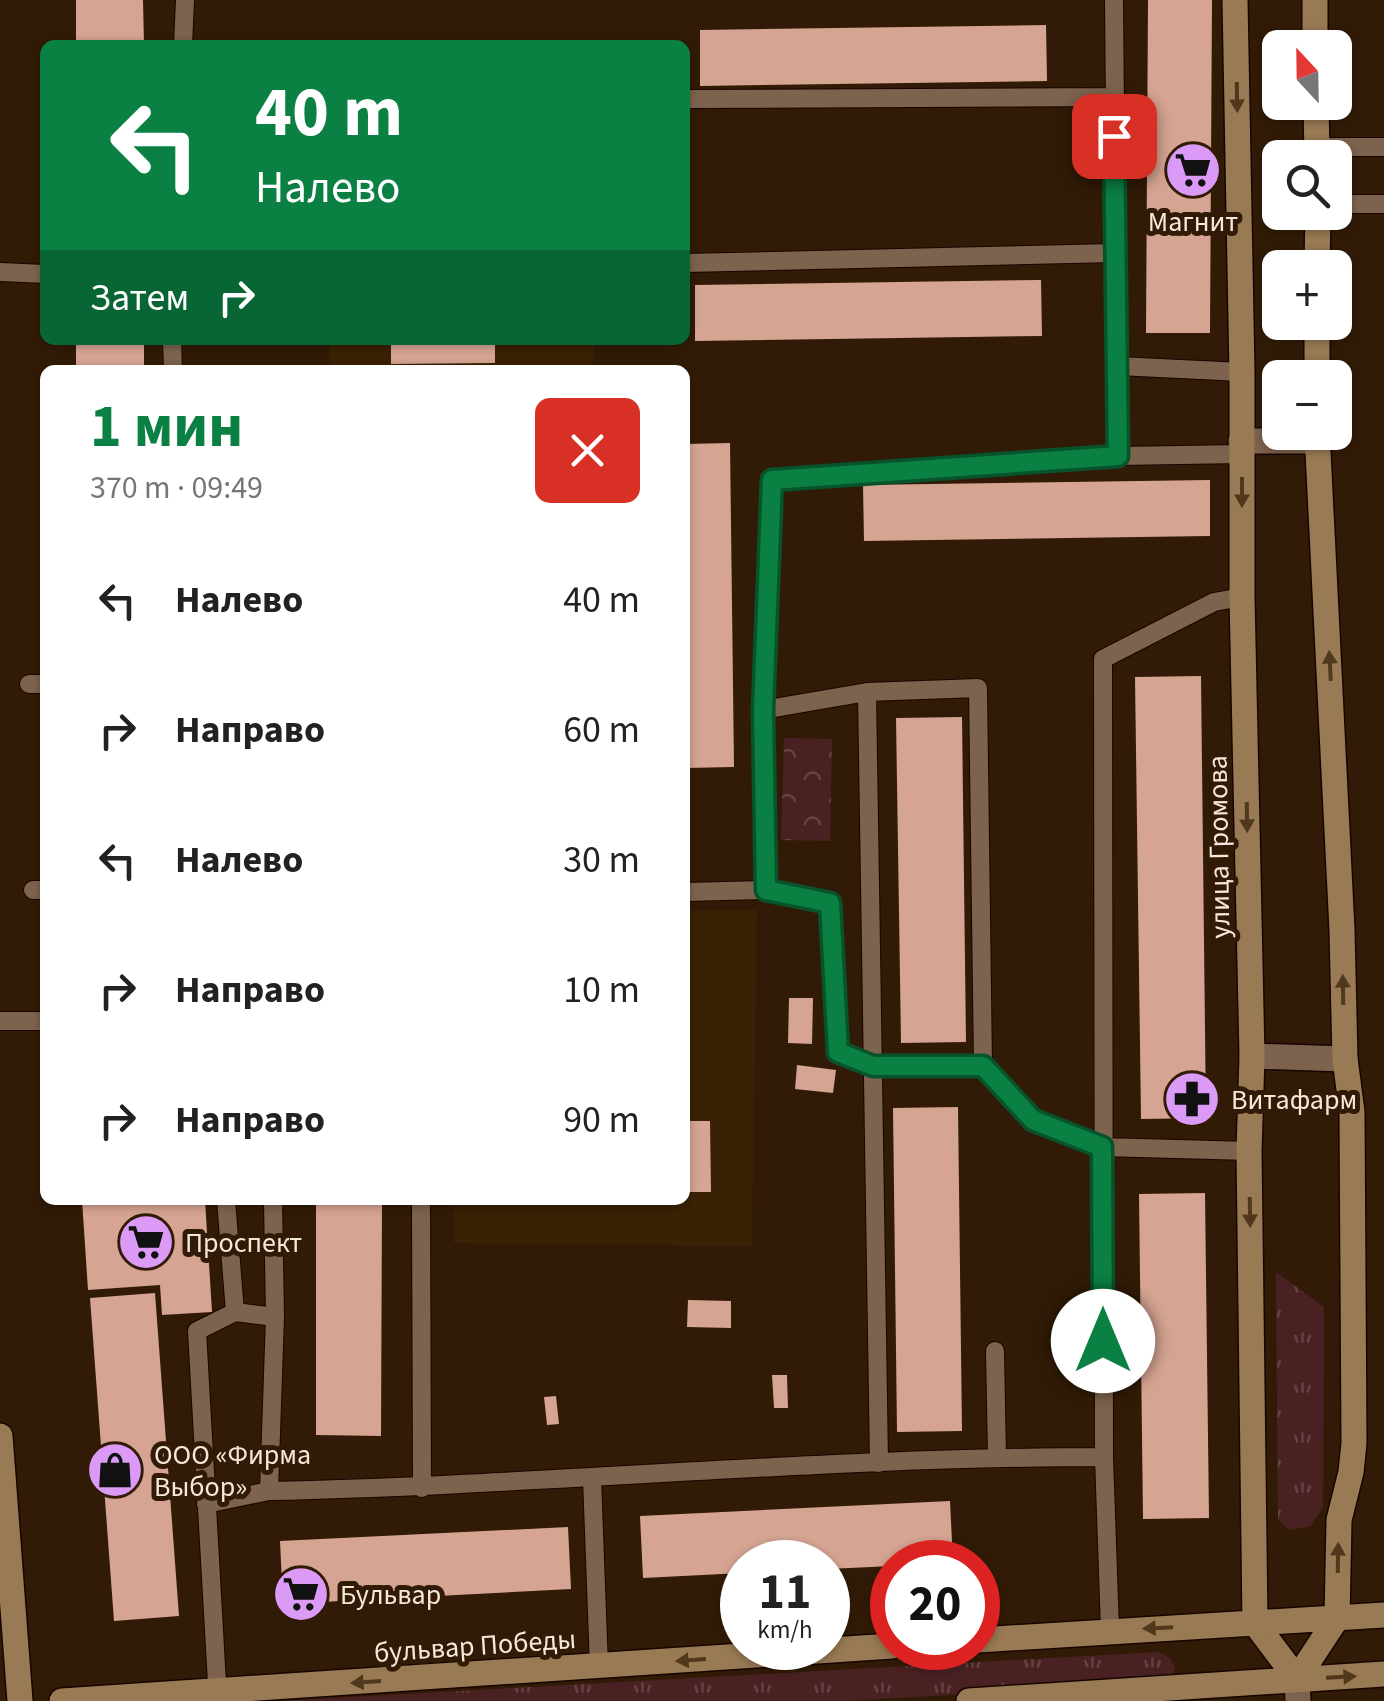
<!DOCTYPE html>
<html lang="ru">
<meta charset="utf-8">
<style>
:root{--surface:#fff;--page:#f6f6f6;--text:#222;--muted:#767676;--accent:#0b8043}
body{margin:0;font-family:"Source Sans 3",sans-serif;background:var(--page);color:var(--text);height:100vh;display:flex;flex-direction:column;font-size:38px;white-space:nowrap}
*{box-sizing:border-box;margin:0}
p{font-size:32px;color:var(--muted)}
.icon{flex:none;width:55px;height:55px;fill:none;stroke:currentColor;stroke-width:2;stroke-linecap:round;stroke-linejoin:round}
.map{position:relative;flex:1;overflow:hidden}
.panel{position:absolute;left:40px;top:365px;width:650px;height:840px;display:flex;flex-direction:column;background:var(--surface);border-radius:15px;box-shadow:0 2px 8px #0004}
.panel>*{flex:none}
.banner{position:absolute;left:40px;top:40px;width:650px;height:305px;border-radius:15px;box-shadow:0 2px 8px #0004;background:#0b8043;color:#fff;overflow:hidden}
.needle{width:65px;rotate:338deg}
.buttons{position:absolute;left:1262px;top:30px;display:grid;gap:20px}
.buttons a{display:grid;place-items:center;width:90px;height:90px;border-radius:15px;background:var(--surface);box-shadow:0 2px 8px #0004;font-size:50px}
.speed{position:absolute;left:720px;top:1540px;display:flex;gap:20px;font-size:50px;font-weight:700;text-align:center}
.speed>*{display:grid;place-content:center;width:130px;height:130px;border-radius:50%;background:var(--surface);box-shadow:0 2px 8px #0004;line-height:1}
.speed small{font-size:25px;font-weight:400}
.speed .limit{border:15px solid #d22;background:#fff;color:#111}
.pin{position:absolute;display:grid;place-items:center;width:85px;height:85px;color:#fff;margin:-42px;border-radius:20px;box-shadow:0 5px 15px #0006}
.me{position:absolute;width:110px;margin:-55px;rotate:0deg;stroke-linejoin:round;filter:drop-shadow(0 0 8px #0008)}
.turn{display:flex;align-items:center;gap:35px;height:210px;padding:0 50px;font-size:45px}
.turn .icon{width:130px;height:130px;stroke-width:2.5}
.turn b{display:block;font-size:70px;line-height:85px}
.then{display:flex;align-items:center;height:95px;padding:0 50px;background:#0003;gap:20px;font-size:38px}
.round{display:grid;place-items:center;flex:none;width:105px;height:105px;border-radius:15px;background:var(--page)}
.headline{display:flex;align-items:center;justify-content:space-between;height:170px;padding:0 50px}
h1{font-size:60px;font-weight:700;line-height:75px;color:var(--accent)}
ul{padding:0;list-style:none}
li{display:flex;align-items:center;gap:30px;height:130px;padding:0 50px}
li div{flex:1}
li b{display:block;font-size:38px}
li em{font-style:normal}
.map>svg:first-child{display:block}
.built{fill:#3a2004}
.grass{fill:url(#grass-tufts)}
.park{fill:url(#park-crowns)}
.building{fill:#d6a492}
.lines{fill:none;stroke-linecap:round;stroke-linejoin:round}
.lane-casing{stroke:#180500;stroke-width:20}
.street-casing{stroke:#180500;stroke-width:28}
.secondary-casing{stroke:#180500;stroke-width:28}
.lane{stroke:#7d634d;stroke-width:18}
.street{stroke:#7d634d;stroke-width:25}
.secondary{stroke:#987a54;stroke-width:25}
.oneway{fill:#50381d}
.route-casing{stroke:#07532c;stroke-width:25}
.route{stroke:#0b8043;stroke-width:18}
.labels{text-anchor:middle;stroke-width:10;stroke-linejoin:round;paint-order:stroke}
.poi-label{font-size:28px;fill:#f6e7db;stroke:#311b06;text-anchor:start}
.street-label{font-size:28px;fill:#f6e7db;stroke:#311b06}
</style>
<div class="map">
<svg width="1384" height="1701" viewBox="0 0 1384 1701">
<defs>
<pattern id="grass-tufts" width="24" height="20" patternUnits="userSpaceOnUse" patternTransform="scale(2.5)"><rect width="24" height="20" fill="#4a2123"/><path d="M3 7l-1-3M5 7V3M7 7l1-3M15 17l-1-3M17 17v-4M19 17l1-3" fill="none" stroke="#654142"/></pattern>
<pattern id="park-crowns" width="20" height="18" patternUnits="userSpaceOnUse" patternTransform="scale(2.5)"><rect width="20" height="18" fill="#4a2123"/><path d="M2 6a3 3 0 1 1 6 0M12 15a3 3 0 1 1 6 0" fill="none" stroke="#654142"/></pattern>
</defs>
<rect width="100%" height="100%" fill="#311b06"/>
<path class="built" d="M330,340h263v30h-264z
M685,910h72l-5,336 -298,-3v-43h231z"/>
<path class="grass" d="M1276,1272l48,35 -1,201 -13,18 -21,4 -11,-10z
M1159,1652l11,6 5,10 -4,11 -10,4 -317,18h-563z"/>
<path class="park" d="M784,738l48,1 -2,102 -49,-1z"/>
<path class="building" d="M76,0h67l1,45h-68z
M1148,0h64l-2,333h-64z
M1046,25l1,56 -347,5v-56z
M1041,280l1,56 -347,5v-56z
M76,340h68v30h-68z
M391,340h104v23l-104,1z
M730,443l4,324 -49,1v-324z
M1210,480v56l-346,5 -1,-56z
M1201,676l5,442 -65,1 -6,-442z
M962,717l4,325 -65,1 -5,-325z
M789,998h24l-1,46 -24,-1z
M797,1065l39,5 -3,23 -38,-4z
M958,1107l4,324 -65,1 -4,-324z
M685,1121h25l1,71h-26z
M1205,1193l4,325 -66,1 -4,-325z
M82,1200h123l7,112 -50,3 -2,-30 -72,5z
M316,1200h66l-1,236 -65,-1z
M155,1293l24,323 -65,5 -24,-323z
M688,1300l43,1v27l-44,-1z
M772,1375h15l1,33h-14z
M556,1396l3,28 -12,1 -3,-28z
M950,1501l3,61h-61v4l-64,3v-7h-86v11l-99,5 -3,-62z
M568,1527l3,62 -288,15 -3,-63z"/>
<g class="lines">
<g class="lane-casing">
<path id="lane" d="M183,45l2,-45
M685,99l429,-2
M1316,147h68
M1335,204h49
M685,263l429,-10
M0,272l45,2
M172,340l1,30
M1118,366l124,6
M1118,456l124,-2
M29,684h16
M867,692l12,771
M763,710l3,180
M33,890h12
M685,892l81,-2 64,13 8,149 35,13 110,1 50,54 70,27 146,4
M0,1021h45
M983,1066l-5,-378 -111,4 -104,18 9,-230 346,-24 -4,-456
M226,1200l9,112
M273,1200l2,117 -6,174c278,-6 556,-34 835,-34
M421,1200l1,288
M995,1351l2,106
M592,1478l7,189
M206,1504l63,-13
M1110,1630l-6,-173 -1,-798 111,-57 28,-5
M218,1701l-21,-370 38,-19 40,5"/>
</g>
<g class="street-casing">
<path id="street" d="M1241,441h76
M1252,1056l93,3
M1297,1679l1,22"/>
</g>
<g class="secondary-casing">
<path id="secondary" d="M1235,0l7,372v225l10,459 -3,95 6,472 42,56
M1315,0v48
M1316,102l1,56
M1317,268l1,-56
M1317,378v-56
M0,1436l20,265
M978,1640l406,-25
M1297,1679l40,-61 2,-98 12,-48 3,-29 -2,-331 -7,-53 -3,-129 -25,-498
M62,1701l830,-55
M969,1701l415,-27"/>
</g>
<use href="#lane" class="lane"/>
<use href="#street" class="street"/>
<use href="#secondary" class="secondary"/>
</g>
<defs><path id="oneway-solid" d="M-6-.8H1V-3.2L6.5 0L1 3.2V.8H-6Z" transform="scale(2.5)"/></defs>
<g class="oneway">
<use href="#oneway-solid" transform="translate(1237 97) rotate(89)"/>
<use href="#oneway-solid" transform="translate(1242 492) rotate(90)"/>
<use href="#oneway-solid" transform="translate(1330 666) rotate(-93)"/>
<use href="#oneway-solid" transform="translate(1247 817) rotate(89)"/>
<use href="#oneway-solid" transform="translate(1343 990) rotate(-91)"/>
<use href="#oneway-solid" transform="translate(1250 1212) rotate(89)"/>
<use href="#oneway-solid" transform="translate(1338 1558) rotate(-89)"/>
<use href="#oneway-solid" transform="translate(1158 1628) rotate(177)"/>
<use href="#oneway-solid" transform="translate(691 1660) rotate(176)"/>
<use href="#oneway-solid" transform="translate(1341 1677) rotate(-3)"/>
<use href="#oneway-solid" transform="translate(366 1682) rotate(176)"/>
</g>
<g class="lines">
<g class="route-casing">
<path id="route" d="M1103,1341l-1,-194 -69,-27 -50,-54h-110l-35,-14 -8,-149 -64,-13 -3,-180 9,-230 346,-24 -4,-320"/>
</g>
<use href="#route" class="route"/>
</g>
<defs>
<g id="supermarket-disc" transform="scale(2.875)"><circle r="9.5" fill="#da9af6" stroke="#311b06"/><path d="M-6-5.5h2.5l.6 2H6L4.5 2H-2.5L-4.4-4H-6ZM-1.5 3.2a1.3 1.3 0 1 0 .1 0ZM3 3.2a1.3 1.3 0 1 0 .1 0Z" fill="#111"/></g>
<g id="pharmacy-disc" transform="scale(2.875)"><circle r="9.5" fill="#da9af6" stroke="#311b06"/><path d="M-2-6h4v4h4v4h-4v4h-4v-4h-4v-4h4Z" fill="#111"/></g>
<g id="shop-disc" transform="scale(2.875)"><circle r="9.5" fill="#da9af6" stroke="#311b06"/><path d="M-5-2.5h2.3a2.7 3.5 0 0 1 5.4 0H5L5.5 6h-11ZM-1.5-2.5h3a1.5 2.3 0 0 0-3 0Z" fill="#111"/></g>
</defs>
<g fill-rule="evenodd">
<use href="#supermarket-disc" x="1193" y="170"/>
<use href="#pharmacy-disc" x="1192" y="1099"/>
<use href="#supermarket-disc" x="146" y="1242"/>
<use href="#shop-disc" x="115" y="1470"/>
<use href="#supermarket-disc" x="301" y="1594"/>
</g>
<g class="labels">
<g class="poi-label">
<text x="1193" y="231" text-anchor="middle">Магнит</text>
<text x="1231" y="1109">Витафарм</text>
<text x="185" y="1252">Проспект</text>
<text x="154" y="1464">ООО «Фирма<tspan x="154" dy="32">Выбор»</tspan></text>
<text x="340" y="1604">Бульвар</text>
</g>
<g class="street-label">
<text transform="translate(1218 847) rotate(-91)" y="10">улица Громова</text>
<text transform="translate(475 1645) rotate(-4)" y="10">бульвар Победы</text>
</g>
</g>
</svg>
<div class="buttons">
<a><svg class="needle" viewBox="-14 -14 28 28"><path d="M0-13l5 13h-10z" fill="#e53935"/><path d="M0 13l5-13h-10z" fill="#767676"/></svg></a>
<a><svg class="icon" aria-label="search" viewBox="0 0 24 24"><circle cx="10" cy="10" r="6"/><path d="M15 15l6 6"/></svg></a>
<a>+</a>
<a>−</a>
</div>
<div class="speed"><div>11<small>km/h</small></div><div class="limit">20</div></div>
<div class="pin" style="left:1114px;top:136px;background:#d93025"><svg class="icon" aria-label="arrive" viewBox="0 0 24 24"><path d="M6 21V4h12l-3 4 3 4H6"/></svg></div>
<svg class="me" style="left:1103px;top:1341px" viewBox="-20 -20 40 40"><circle r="19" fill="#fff"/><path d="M0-13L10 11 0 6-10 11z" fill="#0b8043"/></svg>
<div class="banner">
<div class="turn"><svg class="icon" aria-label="left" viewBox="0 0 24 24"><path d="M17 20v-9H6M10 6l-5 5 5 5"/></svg><div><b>40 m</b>Налево</div></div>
<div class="then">Затем<svg class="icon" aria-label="right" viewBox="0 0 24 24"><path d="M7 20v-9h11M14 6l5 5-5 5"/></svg></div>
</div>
<section class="panel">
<div class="headline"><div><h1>1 мин</h1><p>370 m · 09:49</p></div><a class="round" style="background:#d93025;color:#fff"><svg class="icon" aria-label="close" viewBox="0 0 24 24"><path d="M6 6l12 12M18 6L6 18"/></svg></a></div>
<ul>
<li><svg class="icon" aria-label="left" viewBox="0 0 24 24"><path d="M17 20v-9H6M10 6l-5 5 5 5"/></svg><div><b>Налево</b></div><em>40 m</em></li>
<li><svg class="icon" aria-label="right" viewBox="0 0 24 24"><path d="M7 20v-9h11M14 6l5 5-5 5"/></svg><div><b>Направо</b></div><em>60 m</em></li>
<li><svg class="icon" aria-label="left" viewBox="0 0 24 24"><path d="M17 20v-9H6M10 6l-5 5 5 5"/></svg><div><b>Налево</b></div><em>30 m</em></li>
<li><svg class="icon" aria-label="right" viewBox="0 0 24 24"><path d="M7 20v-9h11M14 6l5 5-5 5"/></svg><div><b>Направо</b></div><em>10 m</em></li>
<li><svg class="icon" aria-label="right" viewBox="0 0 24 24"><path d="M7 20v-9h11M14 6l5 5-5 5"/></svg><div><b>Направо</b></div><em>90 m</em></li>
</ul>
</section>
</div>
